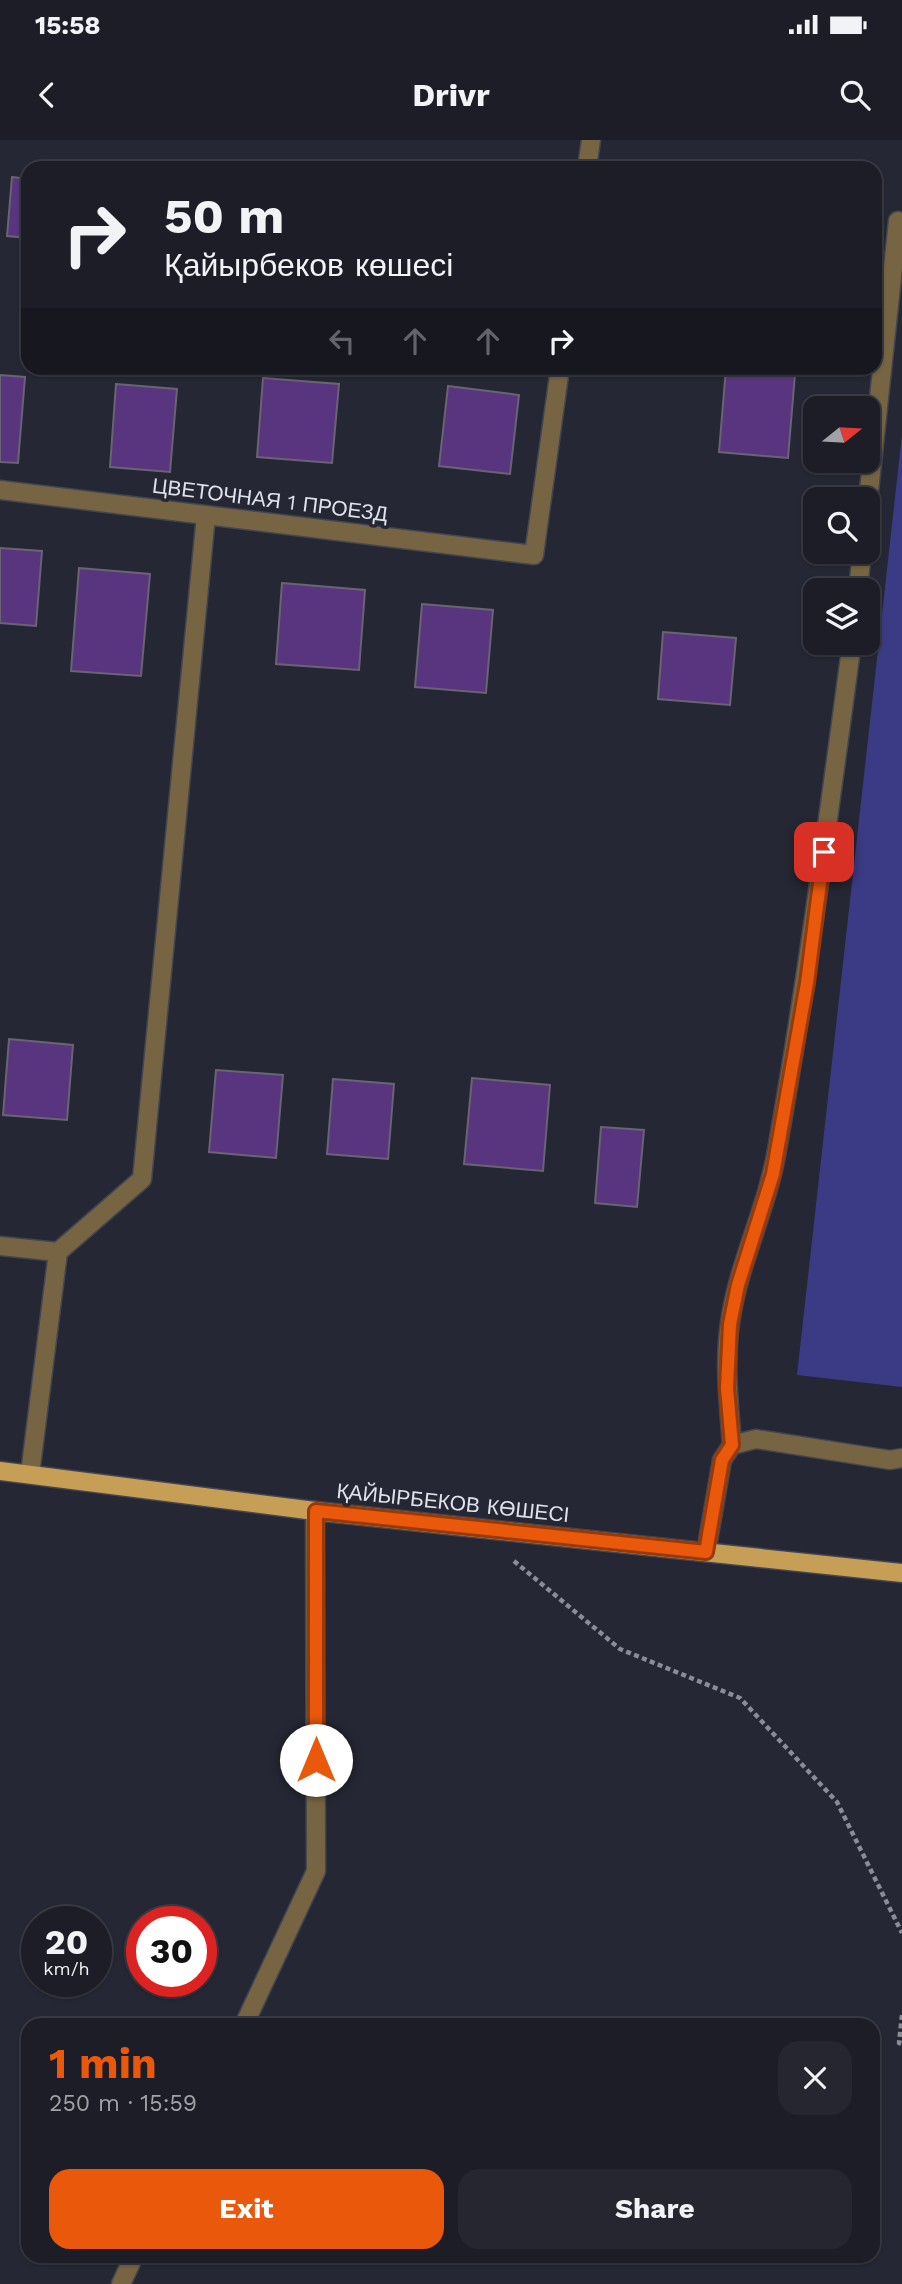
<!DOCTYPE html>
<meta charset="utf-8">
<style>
:root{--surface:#1c1d27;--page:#25262f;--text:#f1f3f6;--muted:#a0a2a7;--line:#3a3b44;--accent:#ea580c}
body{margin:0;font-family:"Work Sans",sans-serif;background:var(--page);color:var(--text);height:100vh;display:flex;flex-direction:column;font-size:26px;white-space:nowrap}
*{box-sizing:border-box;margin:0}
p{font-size:23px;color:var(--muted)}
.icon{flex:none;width:38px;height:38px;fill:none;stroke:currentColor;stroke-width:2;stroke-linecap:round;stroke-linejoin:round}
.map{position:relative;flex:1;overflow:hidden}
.side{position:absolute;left:21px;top:1878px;width:859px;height:245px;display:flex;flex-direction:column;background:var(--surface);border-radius:21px;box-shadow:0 2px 5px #0004,0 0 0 2px var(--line)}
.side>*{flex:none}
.top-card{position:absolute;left:21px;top:21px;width:861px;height:214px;border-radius:21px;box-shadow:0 2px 5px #0004,0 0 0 2px var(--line);background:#1c1d27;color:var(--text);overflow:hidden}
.needle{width:46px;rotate:72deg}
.buttons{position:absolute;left:803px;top:256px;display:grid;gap:14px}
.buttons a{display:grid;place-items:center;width:77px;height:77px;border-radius:14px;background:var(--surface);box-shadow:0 2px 5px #0004,0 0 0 2px var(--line);font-size:35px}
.speed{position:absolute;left:21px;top:1766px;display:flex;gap:14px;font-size:35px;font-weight:700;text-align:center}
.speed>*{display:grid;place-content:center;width:91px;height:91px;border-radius:50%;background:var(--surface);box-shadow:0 2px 5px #0004,0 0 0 2px var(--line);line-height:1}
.speed small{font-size:18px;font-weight:400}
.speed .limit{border:10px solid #d22;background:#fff;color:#111}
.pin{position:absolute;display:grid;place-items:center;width:60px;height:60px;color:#fff;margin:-30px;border-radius:14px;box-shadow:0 4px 10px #0006}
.me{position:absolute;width:77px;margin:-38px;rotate:0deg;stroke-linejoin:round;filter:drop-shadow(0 0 5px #0008)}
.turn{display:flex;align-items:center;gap:24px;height:147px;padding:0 28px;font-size:32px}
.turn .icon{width:91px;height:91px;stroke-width:2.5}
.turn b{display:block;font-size:49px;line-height:60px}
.lanes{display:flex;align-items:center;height:66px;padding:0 28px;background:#0003;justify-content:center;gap:35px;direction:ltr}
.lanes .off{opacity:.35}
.round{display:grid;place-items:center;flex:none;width:74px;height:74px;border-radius:21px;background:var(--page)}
.summary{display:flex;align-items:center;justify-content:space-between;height:119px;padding:0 28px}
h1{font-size:42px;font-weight:700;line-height:52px;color:var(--accent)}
.button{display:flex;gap:14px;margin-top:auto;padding:14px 28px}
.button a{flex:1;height:80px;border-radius:21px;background:var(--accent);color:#fff;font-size:28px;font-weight:700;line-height:80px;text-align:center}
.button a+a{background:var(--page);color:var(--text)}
.status{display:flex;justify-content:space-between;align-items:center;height:49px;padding:0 35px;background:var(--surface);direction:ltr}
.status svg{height:19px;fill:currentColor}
header{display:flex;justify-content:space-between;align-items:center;height:91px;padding:0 28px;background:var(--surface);font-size:32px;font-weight:700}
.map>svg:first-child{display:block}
.green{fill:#3a3b84}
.building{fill:#5a357f;stroke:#6a6373;stroke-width:2}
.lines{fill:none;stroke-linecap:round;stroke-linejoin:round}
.minor-casing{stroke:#434551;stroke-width:21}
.major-casing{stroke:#434551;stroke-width:21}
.path{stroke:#8a8c97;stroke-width:4.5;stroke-dasharray:5 3.5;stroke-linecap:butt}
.minor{stroke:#776442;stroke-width:18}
.major{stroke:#c69e55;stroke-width:18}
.route-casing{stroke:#983908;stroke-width:18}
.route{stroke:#ea580c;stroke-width:12}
.labels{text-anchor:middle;stroke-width:7;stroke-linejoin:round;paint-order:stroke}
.street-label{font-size:21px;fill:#e0e2eb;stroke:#252734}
</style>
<div class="status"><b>15:58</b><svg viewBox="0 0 49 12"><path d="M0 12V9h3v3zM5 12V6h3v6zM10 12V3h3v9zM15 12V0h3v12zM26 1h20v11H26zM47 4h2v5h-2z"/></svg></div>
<header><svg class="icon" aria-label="back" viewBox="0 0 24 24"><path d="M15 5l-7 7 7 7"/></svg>Drivr<svg class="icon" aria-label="search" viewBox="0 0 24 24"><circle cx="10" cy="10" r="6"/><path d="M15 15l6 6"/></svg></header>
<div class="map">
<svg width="902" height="2144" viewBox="0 0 902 2144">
<rect width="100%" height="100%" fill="#252734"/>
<path class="green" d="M902,295v952l-105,-12z"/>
<path class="building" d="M172,20l60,5v3h-61z
M12,37l16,2v59l-21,-2z
M726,228l69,6 -7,84 -69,-6z
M0,235l25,2 -7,86 -18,-1z
M263,238l76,6 -7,79 -75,-6z
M116,244l61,5 -7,83 -60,-5z
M448,246l71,9 -9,79 -71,-8z
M0,408l42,3 -6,75 -36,-3z
M79,428l71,6 -9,102 -70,-5z
M282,443l83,7 -6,80 -83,-6z
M422,464l71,6 -7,83 -71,-6z
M663,492l73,6 -6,67 -72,-6z
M9,899l64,6 -6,75 -64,-5z
M216,930l67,5 -7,83 -67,-6z
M472,938l78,7 -7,86 -79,-7z
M333,939l61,5 -6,75 -61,-5z
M601,987l43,3 -7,77 -42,-4z"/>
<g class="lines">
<g class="minor-casing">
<path id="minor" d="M587,28l4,-28
M0,350l534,65 26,-187
M868,360l30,-279
M858,450l4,-39
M0,1106l58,6
M732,1305c-3,-40 -8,-82 -2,-122 8,-59 37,-114 47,-173 30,-169 52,-338 75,-508
M30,1334l28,-222 84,-73 64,-664
M706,1412l16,-92 10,-15 24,-6 134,21 12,-2
M244,1885l72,-154 -1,-360
M121,2144l13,-28"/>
</g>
<g class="major-casing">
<path id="major" d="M0,1331l315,40 587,62"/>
</g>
<path class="path" d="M514,1421l106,88 120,49 97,104 65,131
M902,1875l-3,28 3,1"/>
<use href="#minor" class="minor"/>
<use href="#major" class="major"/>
</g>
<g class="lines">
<g class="route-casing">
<path id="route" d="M316,1620v-249l390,41 16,-92 10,-15 -5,-57 3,-64 8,-39 35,-111 34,-191 17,-131"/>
</g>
<use href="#route" class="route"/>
</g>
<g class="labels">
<g class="street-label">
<text transform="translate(270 360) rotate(7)" y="7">ЦВЕТОЧНАЯ 1 ПРОЕЗД</text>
<text transform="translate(453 1363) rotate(6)" y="7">ҚАЙЫРБЕКОВ КӨШЕСІ</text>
</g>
</g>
</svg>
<div class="buttons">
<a><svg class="needle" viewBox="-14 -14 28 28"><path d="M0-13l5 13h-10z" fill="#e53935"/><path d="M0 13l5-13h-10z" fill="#a0a2a7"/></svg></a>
<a><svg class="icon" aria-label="search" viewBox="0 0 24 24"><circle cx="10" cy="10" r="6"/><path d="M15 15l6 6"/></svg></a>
<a><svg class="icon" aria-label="layers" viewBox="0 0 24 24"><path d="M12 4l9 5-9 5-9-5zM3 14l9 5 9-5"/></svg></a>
</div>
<div class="speed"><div>20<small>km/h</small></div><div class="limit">30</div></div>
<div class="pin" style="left:824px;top:712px;background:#d93025"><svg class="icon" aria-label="arrive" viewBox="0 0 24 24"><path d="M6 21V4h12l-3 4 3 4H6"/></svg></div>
<svg class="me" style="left:316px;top:1620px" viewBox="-20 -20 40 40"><circle r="19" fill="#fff"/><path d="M0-13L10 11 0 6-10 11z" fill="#ea580c"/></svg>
<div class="top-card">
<div class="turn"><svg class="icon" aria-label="right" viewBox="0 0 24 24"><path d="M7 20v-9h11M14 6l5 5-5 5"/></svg><div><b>50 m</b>Қайырбеков көшесі</div></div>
<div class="lanes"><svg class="icon off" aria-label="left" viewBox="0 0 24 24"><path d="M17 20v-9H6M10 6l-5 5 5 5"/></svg><svg class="icon off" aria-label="ahead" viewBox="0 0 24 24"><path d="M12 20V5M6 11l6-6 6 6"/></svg><svg class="icon off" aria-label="ahead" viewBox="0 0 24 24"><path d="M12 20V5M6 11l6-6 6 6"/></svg><svg class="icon" aria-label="right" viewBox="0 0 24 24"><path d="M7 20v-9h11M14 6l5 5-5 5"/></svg></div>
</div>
<section class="side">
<div class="summary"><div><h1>1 min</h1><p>250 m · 15:59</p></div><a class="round"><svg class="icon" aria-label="close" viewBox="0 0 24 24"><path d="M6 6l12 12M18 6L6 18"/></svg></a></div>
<div class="button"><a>Exit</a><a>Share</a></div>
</section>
</div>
